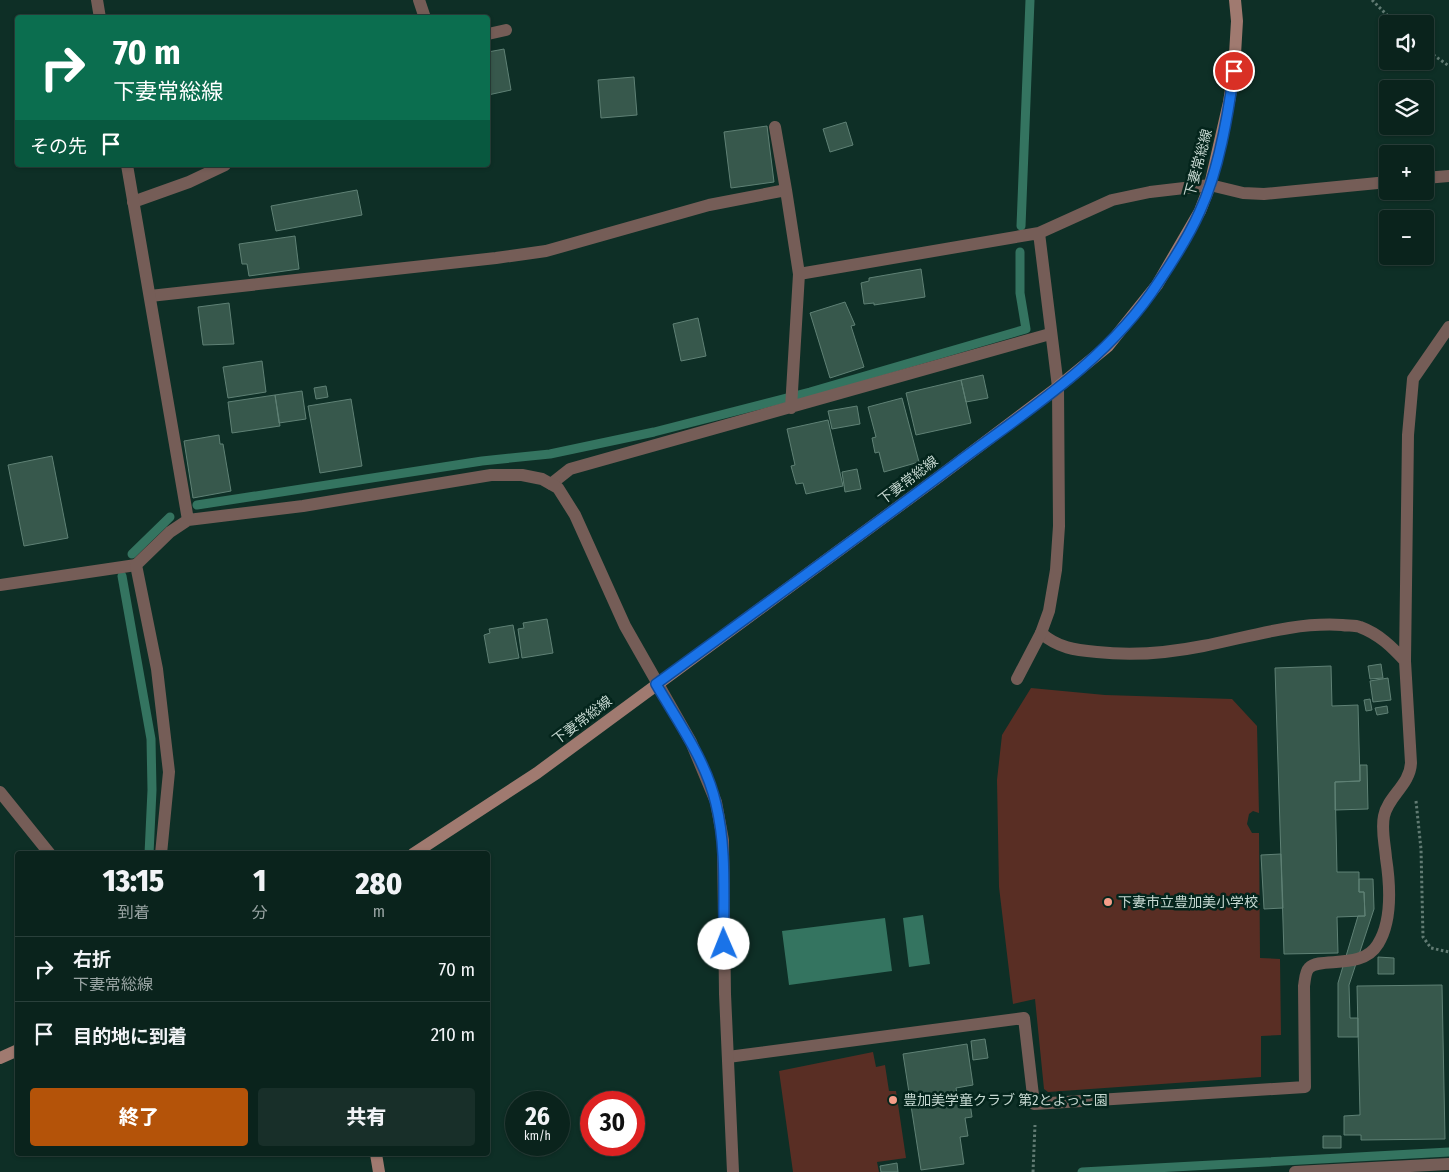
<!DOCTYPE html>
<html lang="ja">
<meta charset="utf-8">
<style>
:root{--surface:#0a231c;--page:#182f29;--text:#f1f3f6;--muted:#99a4a3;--line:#2a403b;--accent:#b45309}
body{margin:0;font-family:"Fira Sans Condensed","Noto Sans JP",sans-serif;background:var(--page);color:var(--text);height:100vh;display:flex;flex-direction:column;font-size:19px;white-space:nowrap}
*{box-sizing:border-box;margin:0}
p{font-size:16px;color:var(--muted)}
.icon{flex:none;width:28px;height:28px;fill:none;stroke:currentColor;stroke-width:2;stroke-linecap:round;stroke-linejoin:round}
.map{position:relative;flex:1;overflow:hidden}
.side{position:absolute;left:15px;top:851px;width:475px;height:305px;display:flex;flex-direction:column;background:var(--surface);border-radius:5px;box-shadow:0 1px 4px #0004,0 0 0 1px var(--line)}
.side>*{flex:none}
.banner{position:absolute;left:15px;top:15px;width:475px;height:152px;border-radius:5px;box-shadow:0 1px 4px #0004,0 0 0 1px var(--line);background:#0b6e4f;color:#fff;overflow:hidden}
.fabs{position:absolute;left:1379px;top:15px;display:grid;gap:10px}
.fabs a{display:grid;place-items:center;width:55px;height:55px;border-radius:5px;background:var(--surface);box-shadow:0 1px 4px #0004,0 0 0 1px var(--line);font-size:25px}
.speed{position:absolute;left:505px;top:1091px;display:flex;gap:10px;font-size:25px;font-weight:700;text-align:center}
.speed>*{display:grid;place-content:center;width:65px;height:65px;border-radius:50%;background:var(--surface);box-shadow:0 1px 4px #0004,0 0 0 1px var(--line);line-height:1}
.speed small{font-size:12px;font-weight:400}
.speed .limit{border:8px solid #d22;background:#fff;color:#111}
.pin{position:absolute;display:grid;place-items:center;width:42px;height:42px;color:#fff;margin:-21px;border:2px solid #fff;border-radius:50%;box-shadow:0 1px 5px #0007}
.me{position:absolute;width:55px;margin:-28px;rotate:359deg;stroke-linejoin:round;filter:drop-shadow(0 0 4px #0008)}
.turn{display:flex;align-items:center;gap:18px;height:105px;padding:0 15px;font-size:22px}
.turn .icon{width:65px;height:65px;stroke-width:2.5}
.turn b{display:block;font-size:35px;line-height:42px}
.then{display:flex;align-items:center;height:48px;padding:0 15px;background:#0003;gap:10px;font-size:19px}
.eta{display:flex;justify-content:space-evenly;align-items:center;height:85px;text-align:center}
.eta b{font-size:30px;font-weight:800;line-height:35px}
.primary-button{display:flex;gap:10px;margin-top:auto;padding:10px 15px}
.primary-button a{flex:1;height:58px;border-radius:5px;background:var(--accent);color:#fff;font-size:20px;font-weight:800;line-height:58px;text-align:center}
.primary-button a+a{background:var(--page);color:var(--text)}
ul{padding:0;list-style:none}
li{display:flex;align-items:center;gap:15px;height:65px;padding:0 15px;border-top:1px solid var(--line)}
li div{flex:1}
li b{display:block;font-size:19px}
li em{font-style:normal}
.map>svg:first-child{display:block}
.green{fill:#592e24}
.water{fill:#347460}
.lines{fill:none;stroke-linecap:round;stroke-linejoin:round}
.stream{stroke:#347460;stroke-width:9}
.building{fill:#37584c;stroke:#5f8175}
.path{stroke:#617b73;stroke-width:3;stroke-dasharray:2.5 2.5;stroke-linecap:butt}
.lane{stroke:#755d57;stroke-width:12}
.street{stroke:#755d57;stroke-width:12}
.secondary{stroke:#a07a70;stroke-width:12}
.route-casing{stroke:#114b97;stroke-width:12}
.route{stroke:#1a73e8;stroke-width:9}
.poi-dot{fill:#f49e89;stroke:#04251c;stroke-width:2}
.labels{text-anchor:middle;stroke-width:5;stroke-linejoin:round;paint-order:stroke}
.street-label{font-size:14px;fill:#c5d7d0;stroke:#04251c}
.poi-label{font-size:14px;fill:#c5d7d0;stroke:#04251c;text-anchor:start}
</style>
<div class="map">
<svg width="1449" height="1172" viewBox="0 0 1449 1172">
<rect width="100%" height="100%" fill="#0e2f26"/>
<path class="green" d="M1031,688l74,7 127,4 25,27 2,87 -6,-2 -4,3 -2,10 5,9h7l1,125 20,1 1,76 -20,1v41l-213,15 -4,-3 -9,-90 -22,5 -14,-117 -2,-107 5,-45z
M873,1052l3,15 9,-2 4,26h7l10,67 -29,4 2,10h-86l-14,-101z"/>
<path class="water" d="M923,915l7,49 -21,3 -6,-49z
M885,918l7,53 -103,14 -7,-54z"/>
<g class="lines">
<path class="stream" d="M1021,226l9,-226
M197,505l285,-44 68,-7 104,-22 156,-40 216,-63 -6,-36v-41
M132,554l38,-37
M122,576l29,163 1,51 -3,64
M1082,1172l367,-20"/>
</g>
<path class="building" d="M504,49l7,41 -23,5v-43z
M634,77l3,38 -36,3 -3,-38z
M846,122l7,23 -23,7 -7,-23z
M767,126l7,56 -43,6 -7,-56z
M357,190l5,25 -86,16 -5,-25z
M295,236l4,33 -50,7 -2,-12h-5l-3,-20z
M921,269l4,28 -51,8v-2l-10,1 -3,-21 8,-2v-3z
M845,302l10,23 -4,1 13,41 -34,11 -20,-65z
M229,303l5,41 -31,1 -5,-38z
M698,318l8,38 -25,5 -8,-37z
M262,361l4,31 -38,6 -5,-31z
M983,375l5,23 -22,4 -5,-22z
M961,380l10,43 -55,12 -10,-42z
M326,386l2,11 -12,2 -2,-11z
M302,391l4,28 -27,4 -4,-28z
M275,395l5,31 -48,7 -4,-31z
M902,398l17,64 -35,10 -5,-20 -4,1 -3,-15 4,-1 -8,-30z
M351,399l11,67 -42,7 -12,-67z
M857,406l3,18 -28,5 -4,-18z
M828,420l15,66 -37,8 -3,-11 -7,1 -5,-18 4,-1 -8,-36z
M219,435l1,9h3l8,47 -38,7 -9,-57z
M52,456l16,82 -44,8 -16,-81z
M857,469l4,20 -16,3 -3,-20z
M547,619l6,34 -31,5 -4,-29 6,-1 -1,-5z
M513,625l6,33 -30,5 -5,-28 6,-2 -1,-4z
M1381,664l2,14 -13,1 -2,-13z
M1331,666l1,40 26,-1 2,76 -25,1 2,90h22v20h5l1,24 -28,1 1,36 -54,1 -9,-286z
M1388,678l3,22 -18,2 -3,-21z
M1370,699l2,11 -6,1 -2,-11z
M1387,706l1,7 -11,2 -2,-7z
M1360,765h7l1,44 -33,1v-28l25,-1z
M1281,854l2,54 -19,1 -3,-54z
M1359,879h14l1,30 -25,76 1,33h8v19h-20v-54l20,-67h7l-1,-24h-5z
M1378,957l16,1v16h-16z
M1442,985l3,154 -84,1v-5h-17v-19l16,-1 -3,-129z
M985,1039l3,19 -15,2 -2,-19z
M967,1044l6,41 -17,3 2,10 11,-2 3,21 -7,1 3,18 -8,1 4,27 -43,6 -18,-116z
M1323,1136h18v12h-18z
M897,1163l1,9h-17l-1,-6z"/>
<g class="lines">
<path class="path" d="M1372,0l24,24
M1425,49l24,17
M1416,801l5,48 2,88 8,11 18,4
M1033,1172l2,-47"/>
<path class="lane" d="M419,0l6,18
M488,34l18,-4
M775,127l11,63
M133,202l56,-20 36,-17
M799,274l240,-41
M150,296l346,-38 50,-7 163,-46 77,-15 13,84 -8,134
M1058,387l-19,-154 73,-33 38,-8 60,-7
M551,484l19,-15 480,-135
M0,585l136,-20
M1041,633c17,15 34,17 56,19 35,4 71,1 106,-6 46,-9 91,-24 139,-21 6,1 13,0 18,2 19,7 32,20 45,34
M728,1057l296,-39 10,86 271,-17 -1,-101c1,-6 1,-14 5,-18 11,-12 53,3 69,-24 15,-24 12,-60 8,-86 -1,-14 -5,-28 -2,-42 4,-20 26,-31 27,-53l-6,-102 3,-226 5,-56 36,-52"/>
<path class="street" d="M97,0l3,18
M127,165l61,355
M1425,178l24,-2
M1210,185l33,8 21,1 124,-12
M1017,679l24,-46 8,-22 7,-41 3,-44 -1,-139
M0,792l50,62
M161,854l8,-82 -12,-103 -21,-104 34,-33 18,-12 115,-14 188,-31h31l20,4 16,9 17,27 50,111 66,116 25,60 7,38 2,154 8,178
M1295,1172l154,-8"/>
<path class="secondary" d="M413,854l124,-81 399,-294 122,-92 50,-41 49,-61 43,-74 10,-26 19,-83 5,-31 3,-50 -2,-21
M0,1058l18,-8
M376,1154l3,18"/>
</g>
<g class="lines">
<g class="route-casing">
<path id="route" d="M724,944c-1,-46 3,-95 -8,-140 -10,-44 -38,-82 -60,-120 100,-73 201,-146 301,-221 71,-53 152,-104 201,-180 15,-22 31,-47 42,-72 19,-41 28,-95 34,-140"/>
</g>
<use href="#route" class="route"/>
</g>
<g class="poi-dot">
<circle cx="1108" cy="902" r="5"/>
<circle cx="893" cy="1100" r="5"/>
</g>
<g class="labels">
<g class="street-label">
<text transform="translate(1198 163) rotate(-75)" y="5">下妻常総線</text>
<text transform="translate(908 480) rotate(-37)" y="5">下妻常総線</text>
<text transform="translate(582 720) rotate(-37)" y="5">下妻常総線</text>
</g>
<g class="poi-label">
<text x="1118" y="907">下妻市立豊加美小学校</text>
<text x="903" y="1105">豊加美学童クラブ 第2とよっこ園</text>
</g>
</g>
</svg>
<div class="fabs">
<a><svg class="icon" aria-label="sound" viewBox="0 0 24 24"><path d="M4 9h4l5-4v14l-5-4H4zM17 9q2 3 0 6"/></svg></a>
<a><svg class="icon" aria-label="layers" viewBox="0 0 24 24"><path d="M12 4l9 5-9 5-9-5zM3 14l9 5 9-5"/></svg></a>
<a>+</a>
<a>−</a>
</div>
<div class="speed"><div>26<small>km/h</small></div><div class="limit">30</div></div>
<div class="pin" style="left:1234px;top:71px;background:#d93025"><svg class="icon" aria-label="arrive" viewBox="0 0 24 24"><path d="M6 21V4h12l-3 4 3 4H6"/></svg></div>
<svg class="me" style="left:724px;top:944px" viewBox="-20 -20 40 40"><circle r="19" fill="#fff"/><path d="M0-13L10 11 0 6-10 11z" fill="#1a73e8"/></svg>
<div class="banner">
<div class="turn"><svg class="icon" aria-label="right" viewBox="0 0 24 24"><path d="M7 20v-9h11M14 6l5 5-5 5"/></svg><div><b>70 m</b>下妻常総線</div></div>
<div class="then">その先<svg class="icon" aria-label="arrive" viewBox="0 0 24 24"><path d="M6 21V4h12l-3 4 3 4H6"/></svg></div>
</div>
<section class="side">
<div class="eta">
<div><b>13:15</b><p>到着</p></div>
<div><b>1</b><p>分</p></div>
<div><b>280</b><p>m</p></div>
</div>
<ul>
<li><svg class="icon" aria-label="right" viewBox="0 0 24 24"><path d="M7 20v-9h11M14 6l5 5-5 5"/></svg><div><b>右折</b><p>下妻常総線</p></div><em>70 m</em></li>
<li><svg class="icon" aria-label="arrive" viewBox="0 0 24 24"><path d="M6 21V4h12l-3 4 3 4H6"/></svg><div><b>目的地に到着</b></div><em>210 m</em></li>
</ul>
<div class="primary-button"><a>終了</a><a>共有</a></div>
</section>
</div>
